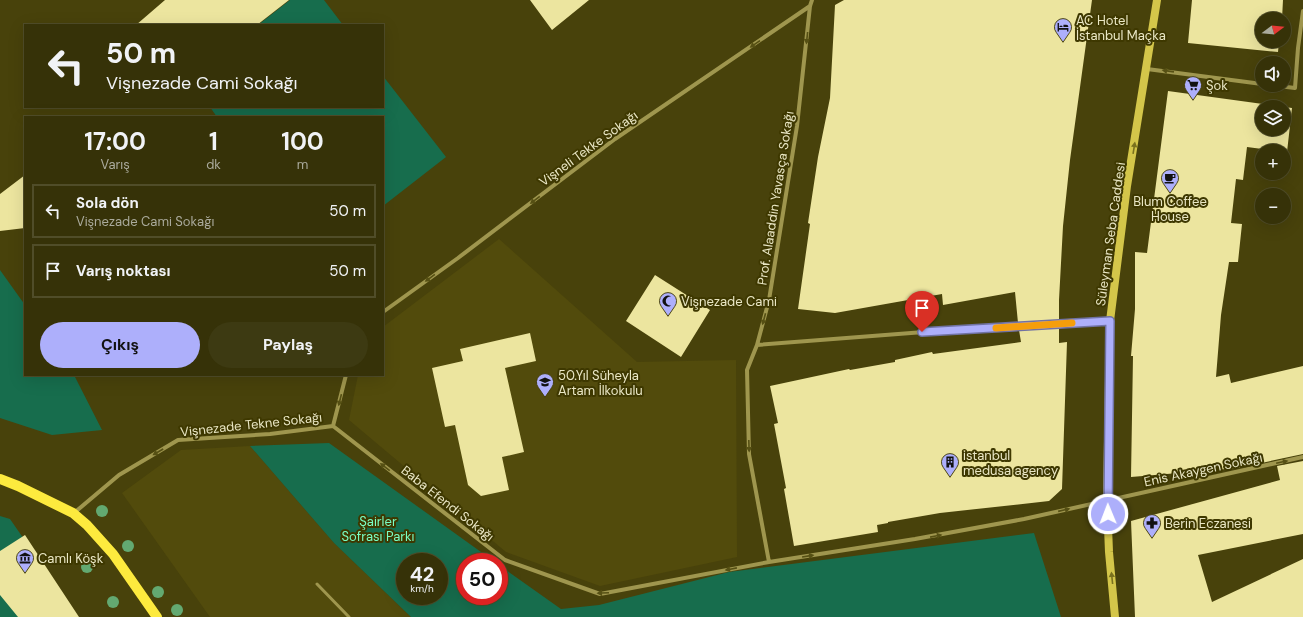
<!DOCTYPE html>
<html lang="tr">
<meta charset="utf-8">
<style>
:root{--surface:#363208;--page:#3d3a12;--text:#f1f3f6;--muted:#aaaa9c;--line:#504d29;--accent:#adaffb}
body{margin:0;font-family:"DM Sans",sans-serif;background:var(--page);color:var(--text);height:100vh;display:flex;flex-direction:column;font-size:15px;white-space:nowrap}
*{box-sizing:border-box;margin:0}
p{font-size:13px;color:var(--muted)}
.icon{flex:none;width:22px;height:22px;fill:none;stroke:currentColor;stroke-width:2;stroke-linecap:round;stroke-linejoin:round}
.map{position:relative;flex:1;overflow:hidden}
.drawer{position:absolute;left:24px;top:116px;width:360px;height:260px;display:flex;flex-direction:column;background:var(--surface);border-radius:0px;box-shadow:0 4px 16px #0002,0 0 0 1px var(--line)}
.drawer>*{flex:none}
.hud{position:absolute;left:24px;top:24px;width:360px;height:84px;border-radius:0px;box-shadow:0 4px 16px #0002,0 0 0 1px var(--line);background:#363208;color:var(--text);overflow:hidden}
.needle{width:26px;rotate:74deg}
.tools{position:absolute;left:1255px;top:12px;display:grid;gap:8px}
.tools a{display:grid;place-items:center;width:36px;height:36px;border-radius:50%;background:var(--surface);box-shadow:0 4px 16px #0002,0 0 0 1px var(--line);font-size:20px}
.speed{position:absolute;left:396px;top:553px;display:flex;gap:8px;font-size:20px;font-weight:700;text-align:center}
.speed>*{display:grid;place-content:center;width:52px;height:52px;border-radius:50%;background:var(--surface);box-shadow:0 4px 16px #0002,0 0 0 1px var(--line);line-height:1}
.speed small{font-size:10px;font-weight:400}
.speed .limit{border:6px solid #d22;background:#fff;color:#111}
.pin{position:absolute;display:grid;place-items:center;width:34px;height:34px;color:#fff;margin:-41px -17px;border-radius:50% 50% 50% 0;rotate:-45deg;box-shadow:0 0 4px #0007}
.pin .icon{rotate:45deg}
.me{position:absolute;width:44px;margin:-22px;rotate:359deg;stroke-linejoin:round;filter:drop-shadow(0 0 3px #0008)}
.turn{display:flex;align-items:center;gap:14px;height:84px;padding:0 16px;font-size:18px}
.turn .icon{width:52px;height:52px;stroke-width:2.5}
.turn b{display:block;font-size:28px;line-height:34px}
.eta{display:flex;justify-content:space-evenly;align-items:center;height:68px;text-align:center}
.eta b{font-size:24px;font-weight:700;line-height:28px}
.button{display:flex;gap:8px;margin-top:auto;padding:8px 16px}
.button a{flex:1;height:46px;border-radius:24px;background:var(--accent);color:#111;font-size:16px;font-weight:700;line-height:46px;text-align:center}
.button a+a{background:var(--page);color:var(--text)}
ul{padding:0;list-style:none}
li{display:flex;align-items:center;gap:12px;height:54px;margin:0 8px 6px;padding:0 8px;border:2px solid var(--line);border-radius:0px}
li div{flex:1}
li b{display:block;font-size:15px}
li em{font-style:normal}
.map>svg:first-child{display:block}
.built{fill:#524b0c}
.green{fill:#176d4d;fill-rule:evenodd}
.building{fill:#ece59f;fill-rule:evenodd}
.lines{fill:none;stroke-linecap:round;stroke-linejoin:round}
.service{stroke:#9f964e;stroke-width:3}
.minor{stroke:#9f964e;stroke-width:4}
.secondary{stroke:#d4c64a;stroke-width:8}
.primary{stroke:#fdea3e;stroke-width:10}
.tree{fill:#63a971}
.oneway{fill:#565014}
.oneway2{fill:#7a711e}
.route-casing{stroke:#7072a3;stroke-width:10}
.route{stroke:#adaffb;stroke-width:7}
.slow{stroke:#f59e0b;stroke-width:7}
.labels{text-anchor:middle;stroke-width:4;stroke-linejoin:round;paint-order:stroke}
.poi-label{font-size:13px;fill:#eae7c5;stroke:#3e3800;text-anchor:start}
.street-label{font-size:13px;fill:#eae7c5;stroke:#3e3800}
.park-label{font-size:13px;fill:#79fec4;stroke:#3e3800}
</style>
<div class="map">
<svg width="1303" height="617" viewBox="0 0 1303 617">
<rect width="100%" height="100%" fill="#48420b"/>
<path class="built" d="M499,239l138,123 99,-2 1,197 -137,29 -94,-34 -157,-132 9,-45h25v-48z
M250,446l84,97 77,74h-201l-88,-124 59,-43z"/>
<path class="green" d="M290,0h34l19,25h-85z
M383,76l63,81 -63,49v-89h-166l-7,-10h173z
M0,270l25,35v70h49l28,55 -50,5 -52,-17z
M329,443l166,119h-30v34h34v-31l62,44 38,-4 130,-33 305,-39 27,84h-650l-77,-74 -84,-97zM405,562h34v34h-34z
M0,516l10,3 68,98h-78z"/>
<path class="building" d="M165,0h124l-32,25h-121z
M530,0h59l-37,30z
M844,0h248l-22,160 -7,66 -4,74v20l-41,3 -3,-31 -72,13 -1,-11 -107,19 -37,-4 12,-85 -2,-1 10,-66 12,-59 5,-93z
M1192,0h91l-1,19h-20v22h17l-1,11 -90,-9z
M1168,91l124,17 -5,44 -40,-5 -4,33 -7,-1 -5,44 11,1 -4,38h-9l-8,53 -5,62 13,-3 2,9 72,-17v88l-65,14 -107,9 2,-121h-2l4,-47v-57l12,1zM1262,107h22v22h-22z
M25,175v53l-25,3v-37z
M655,275l55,35 -29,47 -55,-36z
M1059,327v16l8,-1 -5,147 -13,12 -109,12 -52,9v1l-11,2 1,7 -84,14 -10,-57 2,-1 -12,-64 4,-1 -8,-37 79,-17 1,1 45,-8v-2l37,-8 1,2 88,-12 -2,-12z
M530,333l6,28 -31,7 19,84 -22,5 7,33 -28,6 -13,-11 -13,-60 -10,2 -13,-59 31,-7 -3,-12z
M1303,461v73l-105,21 14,47 91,-43v58h-168l-4,-96 149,-41 -3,-14z
M25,535l54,82h-61l-18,-22v-44z"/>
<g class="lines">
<path class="service" d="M317,584l32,33"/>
<path class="minor" d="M1147,69l115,15
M1270,85l25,3 3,-40 5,-37
M383,312l75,-54 157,-119 195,-133
M757,345l180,-14 173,-10
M333,426l172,134 95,34 169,-32 146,-23 109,-20 279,-62
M333,426l13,-51
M74,513l45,-38 59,-35 92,-6 63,-8
M769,562l-20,-108 -2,-84 10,-25 12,-45 28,-174 13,-120 2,-6"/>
<path class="secondary" d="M1115,617l-6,-65 -2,-51 3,-180 17,-135 30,-186"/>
<path class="primary" d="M0,479l18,7 55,27 14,12 26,29 44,63"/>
</g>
<g class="tree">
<circle cx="102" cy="511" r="6"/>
<circle cx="128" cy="546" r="6"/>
<circle cx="87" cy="567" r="6"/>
<circle cx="158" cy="592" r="6"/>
<circle cx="113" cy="602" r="6"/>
<circle cx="177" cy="610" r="6"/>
</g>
<defs><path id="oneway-solid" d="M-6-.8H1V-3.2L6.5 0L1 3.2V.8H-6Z"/></defs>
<g class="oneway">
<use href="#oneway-solid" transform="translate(807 38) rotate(96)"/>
<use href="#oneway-solid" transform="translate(755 44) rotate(146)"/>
<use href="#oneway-solid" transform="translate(1168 71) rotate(-172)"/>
<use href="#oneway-solid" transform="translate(535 200) rotate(143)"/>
<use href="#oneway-solid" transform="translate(430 278) rotate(144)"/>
<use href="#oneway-solid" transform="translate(764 319) rotate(105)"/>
<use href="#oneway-solid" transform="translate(340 400) rotate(104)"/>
<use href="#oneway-solid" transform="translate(749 446) rotate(88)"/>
<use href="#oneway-solid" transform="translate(158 452) rotate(150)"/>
<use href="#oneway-solid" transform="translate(1282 462) rotate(-12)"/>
<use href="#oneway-solid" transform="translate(385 467) rotate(-142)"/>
<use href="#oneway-solid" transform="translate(1064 510) rotate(-13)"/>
<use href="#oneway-solid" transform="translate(936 536) rotate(-11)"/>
<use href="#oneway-solid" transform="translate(808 556) rotate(-9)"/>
<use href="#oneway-solid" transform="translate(731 569) rotate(169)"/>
<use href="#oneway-solid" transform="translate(603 593) rotate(177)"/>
</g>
<g class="oneway2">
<use href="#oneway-solid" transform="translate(1134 148) rotate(-81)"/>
<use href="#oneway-solid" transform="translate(1112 578) rotate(-96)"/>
</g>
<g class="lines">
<g class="route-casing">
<path id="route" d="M922,332l188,-11 -2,193"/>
</g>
<use href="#route" class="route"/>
<path class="slow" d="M996,328l76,-5"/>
</g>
<defs>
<g id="hotel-pin" transform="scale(0.9)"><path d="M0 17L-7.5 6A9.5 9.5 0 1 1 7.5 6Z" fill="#adaffb" stroke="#3e3800"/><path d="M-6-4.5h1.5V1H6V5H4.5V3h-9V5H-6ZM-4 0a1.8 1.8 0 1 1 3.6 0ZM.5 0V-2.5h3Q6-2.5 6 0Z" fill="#111"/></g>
<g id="supermarket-pin" transform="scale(0.9)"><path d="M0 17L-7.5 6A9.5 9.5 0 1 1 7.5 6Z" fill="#adaffb" stroke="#3e3800"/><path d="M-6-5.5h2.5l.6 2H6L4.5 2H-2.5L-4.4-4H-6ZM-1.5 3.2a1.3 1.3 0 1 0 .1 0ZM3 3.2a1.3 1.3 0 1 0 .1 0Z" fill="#111"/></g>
<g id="cafe-pin" transform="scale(0.9)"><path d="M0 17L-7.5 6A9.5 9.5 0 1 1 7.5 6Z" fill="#adaffb" stroke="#3e3800"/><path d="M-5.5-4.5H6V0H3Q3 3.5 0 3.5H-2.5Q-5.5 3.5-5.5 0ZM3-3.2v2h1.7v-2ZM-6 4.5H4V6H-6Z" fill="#111"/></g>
<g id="mosque-pin" transform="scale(0.9)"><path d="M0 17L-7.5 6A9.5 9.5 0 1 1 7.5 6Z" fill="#adaffb" stroke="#3e3800"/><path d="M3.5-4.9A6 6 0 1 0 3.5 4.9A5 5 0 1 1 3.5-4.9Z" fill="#111"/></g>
<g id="school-pin" transform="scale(0.9)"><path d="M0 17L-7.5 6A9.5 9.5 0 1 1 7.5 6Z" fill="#adaffb" stroke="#3e3800"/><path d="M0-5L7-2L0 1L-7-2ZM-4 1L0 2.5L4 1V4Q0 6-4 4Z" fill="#111"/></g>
<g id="building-pin" transform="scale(0.9)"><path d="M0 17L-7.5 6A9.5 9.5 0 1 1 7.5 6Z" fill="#adaffb" stroke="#3e3800"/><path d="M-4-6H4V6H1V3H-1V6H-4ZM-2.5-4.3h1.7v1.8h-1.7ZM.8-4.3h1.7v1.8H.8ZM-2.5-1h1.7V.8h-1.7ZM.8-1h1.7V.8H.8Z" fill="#111"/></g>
<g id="pharmacy-pin" transform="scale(0.9)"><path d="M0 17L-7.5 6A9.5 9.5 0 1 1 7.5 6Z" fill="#adaffb" stroke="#3e3800"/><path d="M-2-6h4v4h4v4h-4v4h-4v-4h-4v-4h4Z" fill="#111"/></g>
<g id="museum-pin" transform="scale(0.9)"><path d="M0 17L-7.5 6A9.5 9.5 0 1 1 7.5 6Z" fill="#adaffb" stroke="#3e3800"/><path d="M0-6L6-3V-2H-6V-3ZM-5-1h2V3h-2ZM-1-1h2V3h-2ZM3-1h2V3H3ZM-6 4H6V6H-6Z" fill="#111"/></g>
</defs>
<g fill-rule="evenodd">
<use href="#hotel-pin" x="1063" y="27"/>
<use href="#supermarket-pin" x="1193" y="85"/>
<use href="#cafe-pin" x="1170" y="178"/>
<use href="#mosque-pin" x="668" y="301"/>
<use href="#school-pin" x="545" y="382"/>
<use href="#building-pin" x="950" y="462"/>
<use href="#pharmacy-pin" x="1152" y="523"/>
<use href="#museum-pin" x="25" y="558"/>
</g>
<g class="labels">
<g class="poi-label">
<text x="1076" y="25">AC Hotel<tspan x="1076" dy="15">İstanbul Maçka</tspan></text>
<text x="1206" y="90">Şok</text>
<text x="1170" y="206" text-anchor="middle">Blum Coffee<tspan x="1170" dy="15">House</tspan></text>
<text x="681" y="306">Vişnezade Cami</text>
<text x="558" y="380">50.Yıl Süheyla<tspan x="558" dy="15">Artam İlkokulu</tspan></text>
<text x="963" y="460">istanbul<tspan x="963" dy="15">medusa agency</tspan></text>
<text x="1165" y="528">Berin Eczanesi</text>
<text x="38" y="563">Camlı Köşk</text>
</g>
<g class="street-label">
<text transform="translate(588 148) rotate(-36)" y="5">Vişneli Tekke Sokağı</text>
<text transform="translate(775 198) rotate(-81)" y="5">Prof. Alaaddin Yavasça Sokağı</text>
<text transform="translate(1110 234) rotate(-82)" y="5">Süleyman Seba Caddesi</text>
<text transform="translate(251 424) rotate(-6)" y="5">Vişnezade Tekne Sokağı</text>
<text transform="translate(1203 469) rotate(-12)" y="5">Enis Akaygen Sokağı</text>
<text transform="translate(448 503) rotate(38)" y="5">Baba Efendi Sokağı</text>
</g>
<g class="park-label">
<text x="378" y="526">Şairler<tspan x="378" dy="15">Sofrası Parkı</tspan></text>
</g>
</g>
</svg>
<div class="tools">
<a><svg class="needle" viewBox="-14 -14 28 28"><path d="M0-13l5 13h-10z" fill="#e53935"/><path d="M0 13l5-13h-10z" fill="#aaaa9c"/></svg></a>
<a><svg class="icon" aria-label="sound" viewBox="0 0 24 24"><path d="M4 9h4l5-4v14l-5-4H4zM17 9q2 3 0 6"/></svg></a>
<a><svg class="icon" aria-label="layers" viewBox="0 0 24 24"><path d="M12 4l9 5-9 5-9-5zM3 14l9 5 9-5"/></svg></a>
<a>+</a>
<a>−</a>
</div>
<div class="speed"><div>42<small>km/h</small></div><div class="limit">50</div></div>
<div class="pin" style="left:922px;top:332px;background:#d93025"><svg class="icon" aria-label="arrive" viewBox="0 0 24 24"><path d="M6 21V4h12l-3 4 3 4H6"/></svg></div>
<svg class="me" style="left:1108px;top:514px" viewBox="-20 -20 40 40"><circle r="17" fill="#adaffb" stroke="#fff" stroke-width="3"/><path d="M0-11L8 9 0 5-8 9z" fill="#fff"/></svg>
<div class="hud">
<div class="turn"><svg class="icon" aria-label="left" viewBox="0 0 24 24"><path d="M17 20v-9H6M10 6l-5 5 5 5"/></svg><div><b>50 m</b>Vişnezade Cami Sokağı</div></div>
</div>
<section class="drawer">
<div class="eta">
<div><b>17:00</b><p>Varış</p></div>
<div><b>1</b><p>dk</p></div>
<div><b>100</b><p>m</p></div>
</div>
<ul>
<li><svg class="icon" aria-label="left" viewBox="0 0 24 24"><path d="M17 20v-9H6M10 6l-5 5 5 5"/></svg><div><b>Sola dön</b><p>Vişnezade Cami Sokağı</p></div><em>50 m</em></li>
<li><svg class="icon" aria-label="arrive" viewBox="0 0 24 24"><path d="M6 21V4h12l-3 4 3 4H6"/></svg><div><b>Varış noktası</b></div><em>50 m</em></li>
</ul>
<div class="button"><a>Çıkış</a><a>Paylaş</a></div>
</section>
</div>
